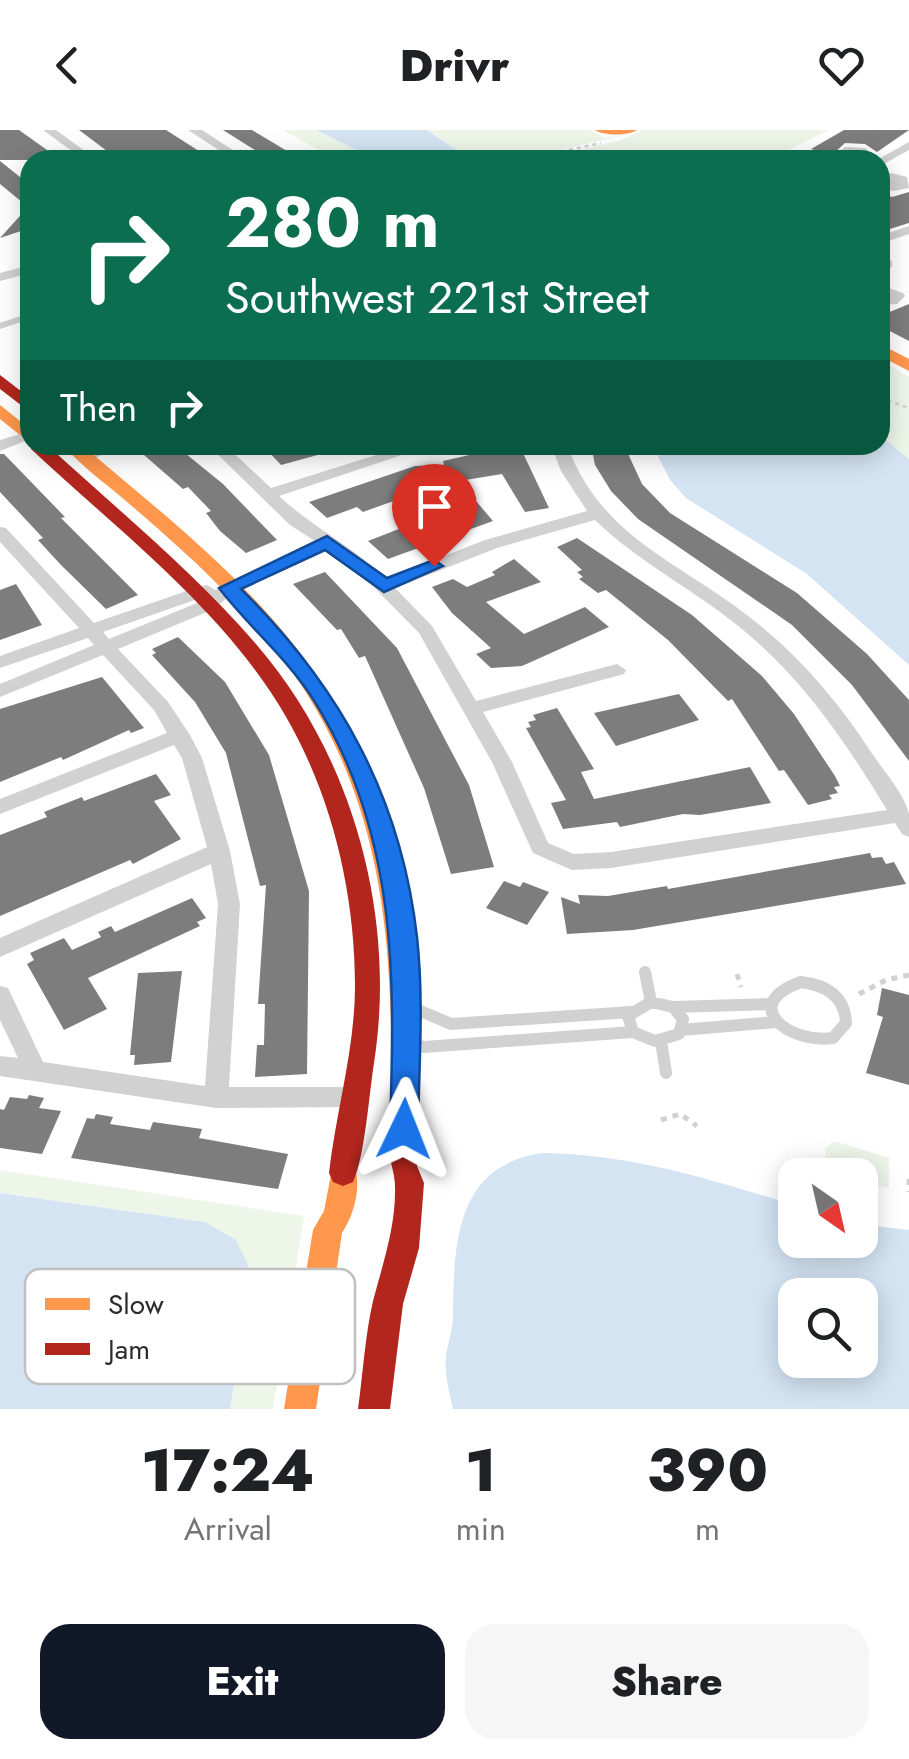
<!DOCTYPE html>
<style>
:root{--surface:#fff;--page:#f6f6f6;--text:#202124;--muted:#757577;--accent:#111827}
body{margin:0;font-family:Jost,sans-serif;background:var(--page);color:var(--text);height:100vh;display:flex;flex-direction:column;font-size:38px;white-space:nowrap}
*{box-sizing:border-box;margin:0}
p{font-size:32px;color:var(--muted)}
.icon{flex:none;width:55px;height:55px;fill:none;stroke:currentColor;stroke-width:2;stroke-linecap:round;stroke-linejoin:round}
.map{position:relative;height:1279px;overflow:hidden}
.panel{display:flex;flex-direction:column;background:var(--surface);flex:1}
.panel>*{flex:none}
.guide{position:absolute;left:20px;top:20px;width:870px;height:305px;border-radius:30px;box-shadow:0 5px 25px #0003;background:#0b6e4f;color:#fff;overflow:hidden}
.needle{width:65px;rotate:146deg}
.fabs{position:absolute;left:778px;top:1028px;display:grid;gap:20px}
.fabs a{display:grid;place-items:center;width:100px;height:100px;border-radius:20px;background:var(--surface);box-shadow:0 5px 25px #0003;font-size:50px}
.pin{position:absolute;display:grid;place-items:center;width:85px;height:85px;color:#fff;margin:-102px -42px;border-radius:50% 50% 50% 0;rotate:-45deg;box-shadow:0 0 10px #0007}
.pin .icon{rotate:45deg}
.me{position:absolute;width:110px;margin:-55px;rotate:2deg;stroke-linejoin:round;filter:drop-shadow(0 0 8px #0008)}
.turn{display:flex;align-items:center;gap:35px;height:210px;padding:0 40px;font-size:45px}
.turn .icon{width:130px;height:130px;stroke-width:2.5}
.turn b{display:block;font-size:70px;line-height:85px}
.then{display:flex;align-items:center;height:95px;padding:0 40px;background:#0003;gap:20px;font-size:38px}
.eta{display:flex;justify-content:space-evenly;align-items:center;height:170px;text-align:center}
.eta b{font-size:60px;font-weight:800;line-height:70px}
.button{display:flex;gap:20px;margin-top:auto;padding:20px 40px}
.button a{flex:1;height:115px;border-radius:30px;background:var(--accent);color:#fff;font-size:40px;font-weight:800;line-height:115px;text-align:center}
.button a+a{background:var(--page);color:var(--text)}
header{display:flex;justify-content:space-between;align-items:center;height:130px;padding:0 40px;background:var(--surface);font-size:45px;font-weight:800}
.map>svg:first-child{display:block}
.green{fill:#eef5e9}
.water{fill:#d4e4f3;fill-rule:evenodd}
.building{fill:#7d7d7d}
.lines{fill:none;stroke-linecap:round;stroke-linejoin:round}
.path-far1{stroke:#d1d1d1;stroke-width:2.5;stroke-dasharray:4 4;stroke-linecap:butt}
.path{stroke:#d1d1d1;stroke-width:5;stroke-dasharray:6 6;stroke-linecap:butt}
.lane-far1{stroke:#d1d1d1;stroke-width:6}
.lane{stroke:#d1d1d1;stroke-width:12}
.street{fill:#d1d1d1;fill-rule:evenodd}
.slow{fill:#ff974d;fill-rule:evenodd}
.jam{fill:#b3261e;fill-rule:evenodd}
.route{fill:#1a73e8;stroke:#114b97;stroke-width:2.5}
.key{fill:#fff;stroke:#c0c0c0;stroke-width:2.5}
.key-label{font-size:28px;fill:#2c2c2c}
</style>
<header><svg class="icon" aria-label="back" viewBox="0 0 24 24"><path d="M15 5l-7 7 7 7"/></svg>Drivr<svg class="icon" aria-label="heart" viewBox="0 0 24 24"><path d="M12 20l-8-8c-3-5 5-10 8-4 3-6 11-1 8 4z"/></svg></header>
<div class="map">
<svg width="909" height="1279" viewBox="0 0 909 1279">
<rect width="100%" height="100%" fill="#fff"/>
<path class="green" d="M283,0h33l61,30h-40z
M427,0h163l14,8 21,-3 -110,25h-44z
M642,0h187l-61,30h-238l89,-19z
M880,229l29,18v82l-29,-24z
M834,1011l55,17v30l-29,-5v-8h-34l-1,-27z
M0,1040l304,46 -31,193h-43l4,-24 -2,-37 15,-46 -42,-80 -205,-29z"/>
<path class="water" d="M316,0h111l44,30h-94z
M880,305l29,24v206l-102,-91 -121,-76 -16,-18 -18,-35h228z
M543,1023c89,1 168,27 252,52v35h65v-16l49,6v179h-456c-4,-18 -9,-36 -7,-54 2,-13 7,-26 7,-39 1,-73 2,-151 90,-163zM860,1165v65h-65v-65z
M0,1063l205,29 31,18 11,23 4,21 -19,64 2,37 -4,24h-230z"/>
<path class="building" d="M0,0h19l42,30h-61z
M79,0h87l47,30h-94z
M223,0h29l50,30h-31z
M844,0h65l-32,22 -12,-8 -20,-1 -11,10 7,7h-44l21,-9 -7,-2z
M0,31l30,24v43l-30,10 28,-31 -28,-23z
M880,61l12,6 17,-5v31l-29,9z
M909,174v37l-29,-15v-10z
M169,315h6l48,39 54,56 -31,13 -26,-22 -14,-18 5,-2 -23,-24 -5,2 -39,-34z
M287,315h55l1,3 -62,17 -13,-14z
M591,315h33l18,39 28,29 127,80 70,61 42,46v61l-57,-76 -60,-60 -154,-106 -27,-28 -16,-26z
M509,316l13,5 27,57 -24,4 -23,-38 -43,7 34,40 -105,38 -20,-18 77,-30 -18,-22 -64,23 -6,-5 -30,11 -18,-16 106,-36 29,-1 -1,-4z
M0,324h4l61,63 -4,1 77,77 -32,14 -45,-44 -23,-25 5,-2 -43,-46z
M577,408l115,77 70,61 32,38 41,62 5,10 -6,1 4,6 -9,2 3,4 -24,6 -24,-35 -5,1 -47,-72 -4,2 -60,-61 -62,-50 -8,3 -19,-14 4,-2 -6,-5 5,-2 -25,-23z
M514,429l27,23 -55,20 38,32 61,-27 24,20 -87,39 -31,2 -15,-14 15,-6 -39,-35 -20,-26 21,-8 14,8 28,-12 -3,-3z
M325,442l72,76 72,137 25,82 -43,7 -27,-86 -59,-132 -6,2 -18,-29 -4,1 -44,-46z
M16,454l26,41 -42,15v-50z
M178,507l47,45 44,73 40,136 -2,183 -52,3 2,-32h7l1,-41h-7l8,-119 -6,1 -34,-133 -31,-51 -43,-47 4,-2 -4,-4z
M102,547l42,51 -13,5 -2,-3 -66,30 -2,-3 -61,25v-73z
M679,564l20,26 -83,26 -22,-33z
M557,578l37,61 -13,3 13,27 156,-32 21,36 -71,12 -17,-1 -63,13 -3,-5 -54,7 -12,-26 15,-3 -40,-72 5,-1 -3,-5 8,-2 -3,-5z
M156,644l15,21 -17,6 27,38 -48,25 -3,-4 -130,56v-81l47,-18 -3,-5 38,-15 2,4z
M870,723l2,5 10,-1 4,7 8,-2 12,22 -273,46 -66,4 -6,-37 19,7 -2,-9 30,1 59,-10 1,3z
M504,751l16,6 3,-5 26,10 -22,33 -41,-17z
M192,768l14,20 -9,4 3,4 -112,52 19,31 -43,21 -37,-66 7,-4 -4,-7 34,-15 8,12 29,-13 -3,-5 13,-6 4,6z
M182,841l-11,91 -37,3 1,-10h-5l8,-82z
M882,858l27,7v90l-43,-12 17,-56 -6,-2z
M29,965l15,3 -5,10 22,3 -19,43 -42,-6v-39l4,1 6,-13 17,2z
M96,984l17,3 -3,7 40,6 3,-8 49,7 -3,9 89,16 -10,35 -207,-31 16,-40 7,1z"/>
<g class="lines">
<path class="path-far1" d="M522,30l79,-17
M880,268l29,10"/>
<path class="path" d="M737,844l4,13
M859,864l27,-14 23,-5
M661,990l19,-6 17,12
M909,1049v13"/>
<path class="lane-far1" d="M0,196l30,-10"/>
<path class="lane" d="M645,842l6,30
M801,852c25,3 44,14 45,41l-13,15c-46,6 -94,-34 -32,-56z
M651,872l22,5 10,12 -4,15 -24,7 -22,-9 -5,-16z
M411,877l40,17 180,-12
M673,877l99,-3
M681,900l96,-8
M661,911l5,32
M412,914l12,3 209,-15"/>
<path class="street" d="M43,0h13l41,30h-13z
M188,0h14l46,30h-14z
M909,12v8l-29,16v-6h-3z
M845,17l20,1 10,7 -6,3 -23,1 -8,-6z
M891,43l16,4 2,11 -16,3 -13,-4v-8z
M909,96v8l-29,10v-8z
M880,126l12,5v6l-12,4z
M30,135v8l-30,8v-8z
M880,155l23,8 2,3 -8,8 -17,1v-8h8l-8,-3z
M30,301v8l-30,12v-11z
M103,315h23l-41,17 -8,-5z
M208,315h17l46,43 137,-43h24l-153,51c33,31 75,51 107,83l99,-39 102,-29 -26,-40 -10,-26h16c35,94 112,116 185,174 49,38 88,85 121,136 11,16 32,40 36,59 0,6 0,16 0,23l-7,-3 -7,-11 -284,45 -39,2 -39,-17 -41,-91 -73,-129 -62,-63 -31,-21 -92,43 -20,17 -96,40 50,53 22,33 12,23 28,93 10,53 -11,183h128l9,3 3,7 -3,7 -9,3 -141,1 -216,-32v-20l18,2 -18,-38v-34l8,2 35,74 162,24 13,-182 -7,-40 -211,93v-19l207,-91 -25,-89 -8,-13 -174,69v-15l167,-66 -13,-23 -51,-55 -103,42v-13l94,-39 -6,-7 -88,30v-12l79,-28 -79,-86v-15l6,1 88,95 107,-37 6,-1 8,5 100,-49 -25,-16zM595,390c42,41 96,68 142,105 64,51 108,116 150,185l-276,42 -37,2 -26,-11 -36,-81 -29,-50 141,-38 2,-4 -9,-6 -141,37 -44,-75 -37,-38 102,-40zM209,465l-7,6 -93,38 -6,-7z"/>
<path class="slow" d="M595,0h42c-9,6 -33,6 -42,0z
M880,214l29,15v12l-29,-15z
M0,275l30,24v14l-30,-24z
M63,315h19c63,54 130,106 185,168 144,160 154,325 151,530l-4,9 -10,3 -10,-3 -4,-9c6,-212 -2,-383 -158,-544 -33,-35 -70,-67 -106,-98 -21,-18 -45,-35 -63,-56z
M343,1030l10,4c10,20 1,51 -11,69l-26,176h-32l29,-179 11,-19 9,-47z"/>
<path class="jam" d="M0,245l30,23v14l-30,-23z
M30,313l17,2c71,65 146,126 209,199 97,112 141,272 118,419 -5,31 -9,93 -21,119l-10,4 -10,-4 -4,-9c7,-62 26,-124 26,-187 0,-103 -28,-210 -85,-295 -63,-94 -158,-166 -239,-242z
M404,1001l10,3 4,9 -1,23 7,17 -5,65 -16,56 -13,105h-32c5,-36 7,-73 15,-108 10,-38 23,-75 22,-114 0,-20 -11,-32 -1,-53z"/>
</g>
<path class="route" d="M327,406l60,42 47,-18 9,6 -59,26 -59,-42 -84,39c99,98 160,208 176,348 7,64 2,128 1,192l-4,8 -10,4 -10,-4 -4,-8c5,-153 8,-296 -77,-430 -27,-42 -65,-73 -94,-111z"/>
<rect x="25" y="1139" width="330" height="115" rx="15" class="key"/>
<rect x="45" y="1168" width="45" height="12" fill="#ff974d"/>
<rect x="45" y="1213" width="45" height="12" fill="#b3261e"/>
<g class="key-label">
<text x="108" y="1184">Slow</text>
<text x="108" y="1229">Jam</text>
</g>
</svg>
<div class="fabs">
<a><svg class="needle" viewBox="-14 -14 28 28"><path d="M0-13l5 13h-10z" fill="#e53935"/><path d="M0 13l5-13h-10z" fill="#757577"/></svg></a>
<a><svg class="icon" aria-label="search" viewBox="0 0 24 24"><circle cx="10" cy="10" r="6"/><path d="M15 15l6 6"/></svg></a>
</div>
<div class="pin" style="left:434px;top:436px;background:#d93025"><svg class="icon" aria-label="arrive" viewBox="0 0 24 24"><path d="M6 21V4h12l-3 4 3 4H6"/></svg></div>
<svg class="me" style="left:404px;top:999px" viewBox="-20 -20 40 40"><path d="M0-17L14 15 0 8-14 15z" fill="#1a73e8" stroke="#fff" stroke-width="4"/></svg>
<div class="guide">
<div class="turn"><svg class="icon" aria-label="right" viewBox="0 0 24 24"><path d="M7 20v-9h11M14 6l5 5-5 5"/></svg><div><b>280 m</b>Southwest 221st Street</div></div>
<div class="then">Then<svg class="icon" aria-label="right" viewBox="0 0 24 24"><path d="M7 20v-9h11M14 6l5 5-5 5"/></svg></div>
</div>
</div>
<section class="panel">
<div class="eta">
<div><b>17:24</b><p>Arrival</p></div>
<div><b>1</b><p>min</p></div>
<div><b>390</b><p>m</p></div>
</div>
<div class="button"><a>Exit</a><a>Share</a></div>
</section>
